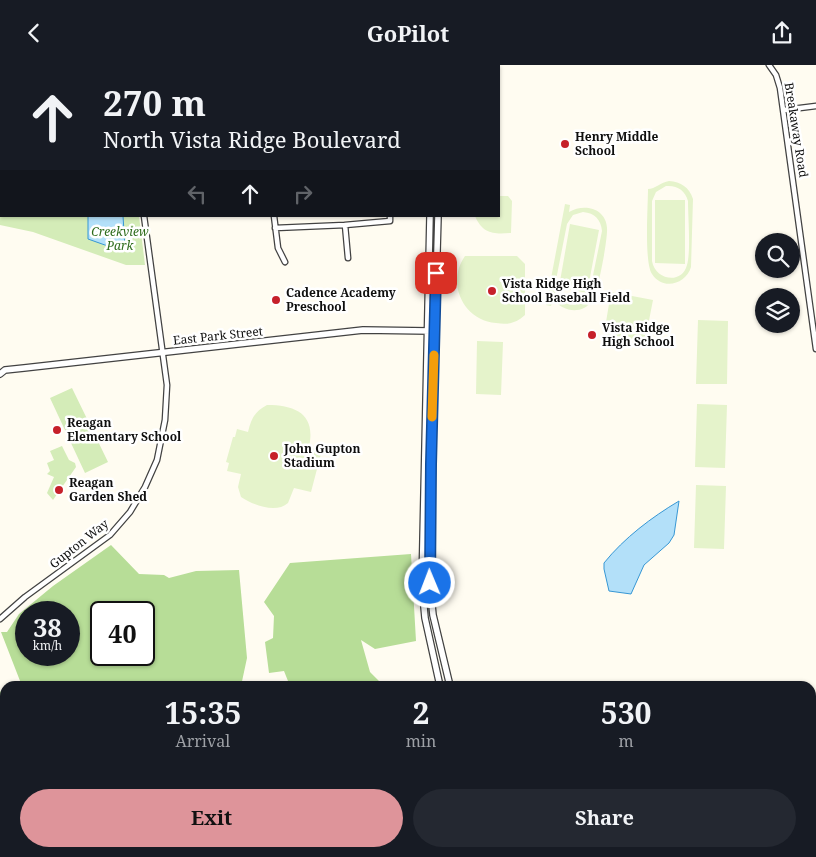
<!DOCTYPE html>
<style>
:root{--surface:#171b24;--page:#242831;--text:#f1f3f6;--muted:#9ea1a6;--accent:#de949a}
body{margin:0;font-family:"Noto Serif",serif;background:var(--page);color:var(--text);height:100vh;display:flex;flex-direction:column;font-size:19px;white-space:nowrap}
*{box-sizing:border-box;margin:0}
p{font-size:16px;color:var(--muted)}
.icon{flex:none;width:28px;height:28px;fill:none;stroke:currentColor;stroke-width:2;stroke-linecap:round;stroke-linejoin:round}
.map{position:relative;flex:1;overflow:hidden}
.side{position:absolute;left:0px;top:616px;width:816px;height:176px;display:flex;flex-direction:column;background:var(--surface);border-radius:15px 15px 0 0;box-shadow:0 1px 4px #0004}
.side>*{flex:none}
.guide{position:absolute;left:0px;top:0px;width:500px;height:152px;box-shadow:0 1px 4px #0004;background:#171b24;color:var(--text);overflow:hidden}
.fabs{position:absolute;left:755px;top:168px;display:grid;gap:10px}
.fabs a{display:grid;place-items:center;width:45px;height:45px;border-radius:50%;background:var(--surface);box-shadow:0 1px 4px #0004;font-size:25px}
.speed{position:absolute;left:15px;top:536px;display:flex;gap:10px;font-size:25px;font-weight:700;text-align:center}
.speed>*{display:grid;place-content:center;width:65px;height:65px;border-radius:50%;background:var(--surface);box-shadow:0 1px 4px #0004;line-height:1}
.speed small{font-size:12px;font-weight:400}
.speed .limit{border:2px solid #111;border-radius:8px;background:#fff;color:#111}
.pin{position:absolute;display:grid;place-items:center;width:42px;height:42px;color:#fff;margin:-21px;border-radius:10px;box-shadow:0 2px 8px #0006}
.me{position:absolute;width:55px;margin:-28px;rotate:359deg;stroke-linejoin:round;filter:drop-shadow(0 0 4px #0008)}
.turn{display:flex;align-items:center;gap:18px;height:105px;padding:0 20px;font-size:22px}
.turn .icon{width:65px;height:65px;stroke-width:2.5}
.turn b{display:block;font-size:35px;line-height:42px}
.lanes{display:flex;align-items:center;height:48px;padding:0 20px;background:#0003;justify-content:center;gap:25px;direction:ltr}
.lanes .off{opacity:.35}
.eta{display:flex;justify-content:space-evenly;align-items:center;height:85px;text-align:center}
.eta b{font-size:30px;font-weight:700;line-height:35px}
.primary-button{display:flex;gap:10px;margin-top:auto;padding:10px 20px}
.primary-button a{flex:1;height:58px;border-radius:30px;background:var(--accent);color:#111;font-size:20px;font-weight:700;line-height:58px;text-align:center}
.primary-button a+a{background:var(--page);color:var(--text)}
header{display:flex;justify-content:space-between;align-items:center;height:65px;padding:0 20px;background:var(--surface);font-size:22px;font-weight:700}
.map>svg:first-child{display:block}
.green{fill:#d4ecb8}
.forest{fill:#b7dd97;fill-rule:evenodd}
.pitch{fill:#e5f3cb;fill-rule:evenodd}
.water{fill:#b3e0f9;stroke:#3797d4}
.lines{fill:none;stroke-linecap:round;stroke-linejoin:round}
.stream{stroke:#3797d4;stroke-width:1}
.minor-casing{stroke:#424242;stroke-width:7}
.tertiary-casing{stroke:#424242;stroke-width:8}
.secondary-casing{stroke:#313131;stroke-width:9}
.minor{stroke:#fff;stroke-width:4.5}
.tertiary{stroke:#fff;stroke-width:5.5}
.secondary{stroke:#fff5ac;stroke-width:6}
.route-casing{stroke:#114b97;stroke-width:12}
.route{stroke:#1a73e8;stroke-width:9}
.slow{stroke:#f59e0b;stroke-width:9}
.poi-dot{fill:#c6202a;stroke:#fff;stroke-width:2}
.labels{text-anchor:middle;stroke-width:5;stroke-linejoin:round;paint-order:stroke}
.street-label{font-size:12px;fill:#0f0f0f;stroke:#fff}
.poi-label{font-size:12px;font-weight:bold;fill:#0f0f0f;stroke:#fff;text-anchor:start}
.park-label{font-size:12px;font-style:italic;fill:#2d6b1b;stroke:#fff}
</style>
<header><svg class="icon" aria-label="back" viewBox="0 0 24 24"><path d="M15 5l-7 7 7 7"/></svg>GoPilot<svg class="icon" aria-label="share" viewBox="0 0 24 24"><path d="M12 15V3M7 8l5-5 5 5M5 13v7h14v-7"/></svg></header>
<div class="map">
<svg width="816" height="792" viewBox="0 0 816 792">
<rect width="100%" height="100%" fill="#fffcf1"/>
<path class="green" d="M0,144h1v7h138l6,49h-19l-93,-33 -33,-7z
M72,323l36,74 -23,11 -35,-75z
M62,381l7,14 6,3 1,4 -23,33 -6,-7 7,-16 -7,-3 3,-3 -3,-8 7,-3 -4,-9z"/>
<path class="forest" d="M111,480l28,29 25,1 5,3 27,-7 43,-1 8,88 -6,28h-219l-21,-54h6l12,-18 34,-28zM26,548h43v42h-43zM101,548h43v42h-43z
M411,489l5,87 -41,8 -14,-9 9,32 14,14h-94l-6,-15 -15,2 -4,-31 8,-4 1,-22 -10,-14 26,-39z
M0,626l5,5v157h146l-11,4h-140z
M265,788h139l-1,4h-121z"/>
<path class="pitch" d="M669,116c12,1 20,6 24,18l-2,68c-5,17 -28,24 -39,7 -8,-12 -4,-68 -4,-85 7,0 13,-7 21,-8zM666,121c11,-1 19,4 22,15 0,16 3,50 -1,64 -5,20 -32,15 -35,-4v-60l4,-9z
M499,131h9l4,5 -1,32c-16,1 -28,2 -36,-17h24z
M655,135h30v64l-30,-1z
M565,139l5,1 -1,7c15,-9 37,-4 38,16 1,10 -9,65 -15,73 -10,14 -29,11 -39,-2l-2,7 -5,-1zM583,147c12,1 18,8 19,19l-13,64c-11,17 -34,10 -34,-10l12,-61 6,-9z
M570,159l29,6 -12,63 -28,-6z
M465,191h52l8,8v51c-9,8 -16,10 -29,8 -33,-3 -50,-40 -31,-67z
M611,227l42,8 -8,41 -41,-7z
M698,255l30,1 -1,63h-31z
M477,276l26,1 -2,53 -25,-1z
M697,339l30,1 -2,63 -30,-1z
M267,340c30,0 49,10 42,42l13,3 -11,42 -17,-4 -6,15c-12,11 -35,2 -47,-6l-3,-10 3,-13 -14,-3 2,-8 -3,-1 7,-25h2l2,-8 11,3c3,-13 7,-21 19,-27z
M696,420l30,1 -2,63 -30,-1z"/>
<path class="water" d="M88,151h35l2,32 -6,2 -31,-11z
M679,436l-5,34 -5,8 -25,22 -13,29 -22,-3 -5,-22v-6c20,-25 48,-46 75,-62z"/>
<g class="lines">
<path class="stream" d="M171,621l1,-4
M202,788l2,4"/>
<g class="minor-casing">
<path id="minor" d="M74,0v1
M205,0v1
M256,0v1
M769,0l7,10 4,13 36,261
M232,1l20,-1
M397,1v-1
M784,45l32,-4
M274,151l4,32 7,14
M345,160l3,33
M275,163l70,-3 45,-4v-5
M0,554l25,-22 85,-62 20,-23 15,-25 12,-27 8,-40 2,-35 -23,-169
M811,665l5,-1
M544,788v4
M666,788v4"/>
</g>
<g class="tertiary-casing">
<path id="tertiary" d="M433,1v-1
M441,1v-1
M430,151l-8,369 3,33 15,68
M438,151l-7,248v131l2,20 17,71
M0,309l5,-4 19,-2 339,-38 67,1
M456,792l1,-4
M465,792l1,-4"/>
</g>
<g class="secondary-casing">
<path id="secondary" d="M218,788l37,4
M167,792l27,-4"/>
</g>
<use href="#minor" class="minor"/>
<use href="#tertiary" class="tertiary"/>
<use href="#secondary" class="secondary"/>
</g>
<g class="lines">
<g class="route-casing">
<path id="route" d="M430,518l1,-119 5,-191"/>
</g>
<use href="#route" class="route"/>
<path class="slow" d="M432,352l2,-62"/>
</g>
<g class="poi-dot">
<circle cx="565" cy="79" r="5"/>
<circle cx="492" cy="226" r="5"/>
<circle cx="276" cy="235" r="5"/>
<circle cx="592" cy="270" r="5"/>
<circle cx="57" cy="365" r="5"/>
<circle cx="274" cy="391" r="5"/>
<circle cx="59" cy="425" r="5"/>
</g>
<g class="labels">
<g class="street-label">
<text transform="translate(796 65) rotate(81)" y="4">Breakaway Road</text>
<text transform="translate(218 271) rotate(-6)" y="4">East Park Street</text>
<text transform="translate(79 479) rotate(-38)" y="4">Gupton Way</text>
</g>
<g class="poi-label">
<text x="575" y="76">Henry Middle<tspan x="575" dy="14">School</tspan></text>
<text x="502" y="223">Vista Ridge High<tspan x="502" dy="14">School Baseball Field</tspan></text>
<text x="286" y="232">Cadence Academy<tspan x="286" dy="14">Preschool</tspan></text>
<text x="602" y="267">Vista Ridge<tspan x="602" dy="14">High School</tspan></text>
<text x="67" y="362">Reagan<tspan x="67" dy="14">Elementary School</tspan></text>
<text x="284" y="388">John Gupton<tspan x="284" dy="14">Stadium</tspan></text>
<text x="69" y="422">Reagan<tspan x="69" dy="14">Garden Shed</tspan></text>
</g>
<g class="park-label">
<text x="120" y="171">Creekview<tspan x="120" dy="14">Park</tspan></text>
</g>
</g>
</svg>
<div class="fabs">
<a><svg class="icon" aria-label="search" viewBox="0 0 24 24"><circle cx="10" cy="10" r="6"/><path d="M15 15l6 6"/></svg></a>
<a><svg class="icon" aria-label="layers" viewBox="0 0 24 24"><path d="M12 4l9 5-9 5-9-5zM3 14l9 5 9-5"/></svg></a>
</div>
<div class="speed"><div>38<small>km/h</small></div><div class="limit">40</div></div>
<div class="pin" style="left:436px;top:208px;background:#d93025"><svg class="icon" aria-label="arrive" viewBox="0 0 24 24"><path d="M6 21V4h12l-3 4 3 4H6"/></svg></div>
<svg class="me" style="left:430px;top:518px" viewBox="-20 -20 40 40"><circle r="17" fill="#1a73e8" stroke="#fff" stroke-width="3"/><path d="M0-11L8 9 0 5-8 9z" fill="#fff"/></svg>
<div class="guide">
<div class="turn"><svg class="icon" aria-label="ahead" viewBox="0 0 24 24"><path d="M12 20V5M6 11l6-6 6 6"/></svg><div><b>270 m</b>North Vista Ridge Boulevard</div></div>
<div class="lanes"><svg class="icon off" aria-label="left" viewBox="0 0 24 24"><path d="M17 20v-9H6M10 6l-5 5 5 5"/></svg><svg class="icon" aria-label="ahead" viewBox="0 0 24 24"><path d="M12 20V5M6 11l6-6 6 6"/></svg><svg class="icon off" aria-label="right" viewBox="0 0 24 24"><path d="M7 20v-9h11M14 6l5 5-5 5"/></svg></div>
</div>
<section class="side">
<div class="eta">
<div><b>15:35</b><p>Arrival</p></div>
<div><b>2</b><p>min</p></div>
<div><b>530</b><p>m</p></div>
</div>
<div class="primary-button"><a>Exit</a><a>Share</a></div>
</section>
</div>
